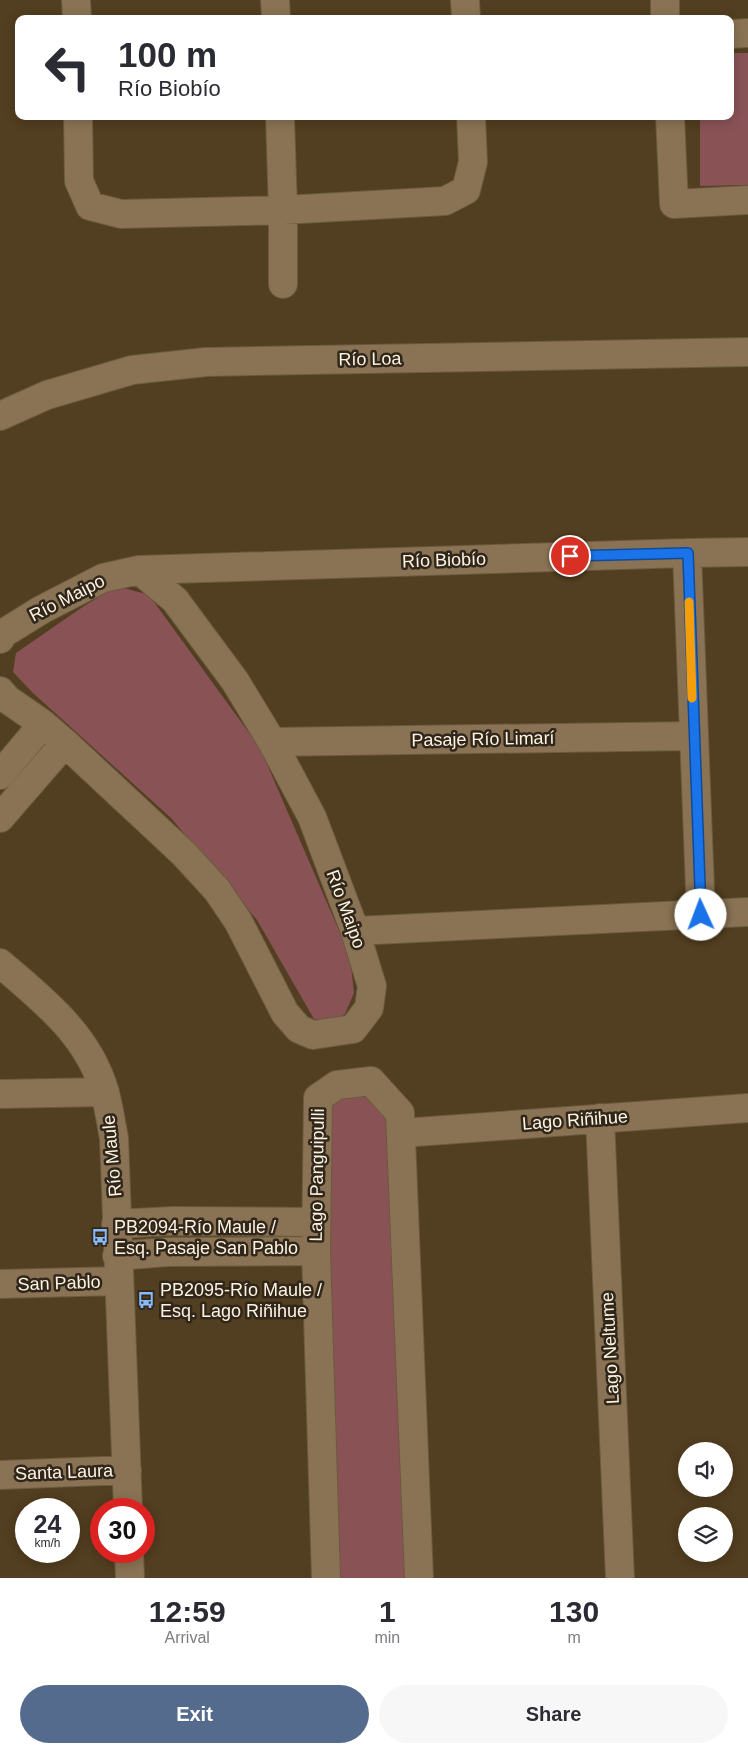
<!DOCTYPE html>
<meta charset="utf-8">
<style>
:root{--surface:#fff;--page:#f7f7f7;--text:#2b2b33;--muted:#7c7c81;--accent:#556b8d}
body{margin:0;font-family:Arial,sans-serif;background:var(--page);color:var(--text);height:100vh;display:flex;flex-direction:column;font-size:19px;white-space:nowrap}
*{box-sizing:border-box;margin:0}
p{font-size:16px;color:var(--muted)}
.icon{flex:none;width:28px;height:28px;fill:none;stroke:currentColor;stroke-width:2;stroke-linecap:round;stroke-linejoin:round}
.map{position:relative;height:1578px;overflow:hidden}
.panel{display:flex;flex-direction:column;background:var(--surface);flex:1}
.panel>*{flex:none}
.hud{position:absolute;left:15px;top:15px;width:719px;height:105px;border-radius:10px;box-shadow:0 2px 12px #0003;background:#fff;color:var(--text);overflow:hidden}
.controls{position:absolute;left:678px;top:1442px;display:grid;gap:10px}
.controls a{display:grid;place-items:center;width:55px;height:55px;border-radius:50%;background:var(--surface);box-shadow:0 2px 12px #0003;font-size:25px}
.speed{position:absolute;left:15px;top:1498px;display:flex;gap:10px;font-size:25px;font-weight:700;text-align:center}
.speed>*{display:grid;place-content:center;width:65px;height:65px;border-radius:50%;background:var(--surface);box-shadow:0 2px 12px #0003;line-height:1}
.speed small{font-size:12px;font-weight:400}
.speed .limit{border:8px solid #d22;background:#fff;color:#111}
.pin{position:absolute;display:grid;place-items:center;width:42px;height:42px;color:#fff;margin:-21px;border:2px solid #fff;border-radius:50%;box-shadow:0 1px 5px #0007}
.me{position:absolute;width:55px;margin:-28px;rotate:358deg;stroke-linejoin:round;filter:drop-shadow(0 0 4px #0008)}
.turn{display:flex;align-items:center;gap:18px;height:105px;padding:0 20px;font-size:22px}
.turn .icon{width:65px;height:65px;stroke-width:2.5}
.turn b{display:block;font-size:35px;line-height:42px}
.eta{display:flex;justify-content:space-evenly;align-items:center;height:85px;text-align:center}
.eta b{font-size:30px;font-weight:600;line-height:35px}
.cta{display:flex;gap:10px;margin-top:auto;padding:10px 20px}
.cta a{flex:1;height:58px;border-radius:30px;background:var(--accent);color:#fff;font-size:20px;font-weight:600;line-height:58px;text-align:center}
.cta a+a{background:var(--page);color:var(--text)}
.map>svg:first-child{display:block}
.green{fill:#895356}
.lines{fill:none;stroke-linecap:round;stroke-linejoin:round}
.minor-casing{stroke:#6b5a3e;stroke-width:30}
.minor{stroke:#8a7354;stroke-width:28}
.route-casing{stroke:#114b97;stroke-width:12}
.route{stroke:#1a73e8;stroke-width:9}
.slow{stroke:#f59e0b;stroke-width:9}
.labels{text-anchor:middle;stroke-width:5;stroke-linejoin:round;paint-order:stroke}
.street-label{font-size:18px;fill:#fef2e1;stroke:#30271a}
.poi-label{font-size:18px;fill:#fef2e1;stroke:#30271a;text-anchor:start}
</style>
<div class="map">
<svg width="748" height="1578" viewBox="0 0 748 1578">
<rect width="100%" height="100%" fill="#523e20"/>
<path class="green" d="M730,53h18v132l-48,1v-70h30z
M117,586l32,9 111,153 90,208 4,37 -9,21 -11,7 -20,-2 -57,-99 -86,-102 -138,-125 -20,-21 3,-19 68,-47z
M369,1087l27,27 19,464h-84l-7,-478z"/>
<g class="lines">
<g class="minor-casing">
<path id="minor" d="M76,0l1,19
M275,0l1,19
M465,0l1,19
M665,0v19
M730,34l18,-1
M78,116l1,65 11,25 31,8 162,-4 162,-9 21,-11 7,-28 -2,-46
M280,116l3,94v74
M670,116l4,88 74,-4
M0,416l47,-21 85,-25 74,-8 542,-10
M687,553l14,362
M0,639l4,-6 37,-23 62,-32 36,-8 548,-17 61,-1
M0,691l7,8 36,25 22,19 119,111 33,36 21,31 47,92 14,16 14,6 40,-6 16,-21 3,-22 -17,-55 -43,-114 -40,-75 -37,-61 -60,-81 -36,-30
M272,742l422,-6
M0,775l43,-51
M0,818l65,-75
M355,931l393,-19
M0,963c43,37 89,72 105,130 4,15 6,30 9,45l14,371
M0,1094l105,-2
M600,1118l20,460
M402,1133l346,-25
M116,1224l56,-3 144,1
M117,1256l50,-4 149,-1
M0,1284l118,-3
M0,1475l127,-5
M129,1551l1,27
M326,1578l-10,-327 2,-153 19,-13 34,-4 29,32 19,465"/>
</g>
<use href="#minor" class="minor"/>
</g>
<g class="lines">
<g class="route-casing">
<path id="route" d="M570,556l118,-3 13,362"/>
</g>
<use href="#route" class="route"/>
<path class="slow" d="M689,602l3,96"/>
</g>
<defs>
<g id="bus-bare" transform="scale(1.35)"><path d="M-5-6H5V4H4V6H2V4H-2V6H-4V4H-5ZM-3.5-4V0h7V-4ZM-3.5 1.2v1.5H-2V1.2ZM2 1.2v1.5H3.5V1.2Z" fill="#89bafc" stroke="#30271a" stroke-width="2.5" paint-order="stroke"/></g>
</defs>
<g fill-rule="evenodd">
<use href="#bus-bare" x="100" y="1237"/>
<use href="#bus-bare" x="146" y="1300"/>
</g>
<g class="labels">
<g class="street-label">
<text transform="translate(370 359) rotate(-1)" y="6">Río Loa</text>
<text transform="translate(444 560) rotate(-2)" y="6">Río Biobío</text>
<text transform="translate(67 598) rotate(-27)" y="6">Río Maipo</text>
<text transform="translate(483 739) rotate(-1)" y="6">Pasaje Río Limarí</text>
<text transform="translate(346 909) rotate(70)" y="6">Río Maipo</text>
<text transform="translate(575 1120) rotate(-4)" y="6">Lago Riñihue</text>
<text transform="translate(112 1156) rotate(-95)" y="6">Río Maule</text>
<text transform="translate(317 1175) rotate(-89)" y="6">Lago Panguipulli</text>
<text transform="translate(59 1283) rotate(-2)" y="6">San Pablo</text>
<text transform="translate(610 1348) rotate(-93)" y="6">Lago Neltume</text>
<text transform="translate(64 1472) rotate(-2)" y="6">Santa Laura</text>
</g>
<g class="poi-label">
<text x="114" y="1233">PB2094-Río Maule /<tspan x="114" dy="21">Esq. Pasaje San Pablo</tspan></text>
<text x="160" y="1296">PB2095-Río Maule /<tspan x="160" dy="21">Esq. Lago Riñihue</tspan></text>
</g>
</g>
</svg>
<div class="controls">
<a><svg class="icon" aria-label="sound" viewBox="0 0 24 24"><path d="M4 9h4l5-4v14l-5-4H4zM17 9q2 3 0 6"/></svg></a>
<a><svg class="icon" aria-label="layers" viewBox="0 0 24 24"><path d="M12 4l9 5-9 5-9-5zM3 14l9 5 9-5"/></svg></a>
</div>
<div class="speed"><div>24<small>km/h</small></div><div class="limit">30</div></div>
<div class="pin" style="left:570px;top:556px;background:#d93025"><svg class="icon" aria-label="arrive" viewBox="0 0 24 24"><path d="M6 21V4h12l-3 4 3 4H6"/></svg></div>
<svg class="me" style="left:701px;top:915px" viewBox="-20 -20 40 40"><circle r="19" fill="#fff"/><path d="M0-13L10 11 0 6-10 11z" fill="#1a73e8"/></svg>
<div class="hud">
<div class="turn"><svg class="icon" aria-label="left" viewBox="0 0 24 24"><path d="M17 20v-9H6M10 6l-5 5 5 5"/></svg><div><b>100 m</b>Río Biobío</div></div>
</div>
</div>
<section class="panel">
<div class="eta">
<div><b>12:59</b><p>Arrival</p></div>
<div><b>1</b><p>min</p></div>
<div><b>130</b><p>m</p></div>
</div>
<div class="cta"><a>Exit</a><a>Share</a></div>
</section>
